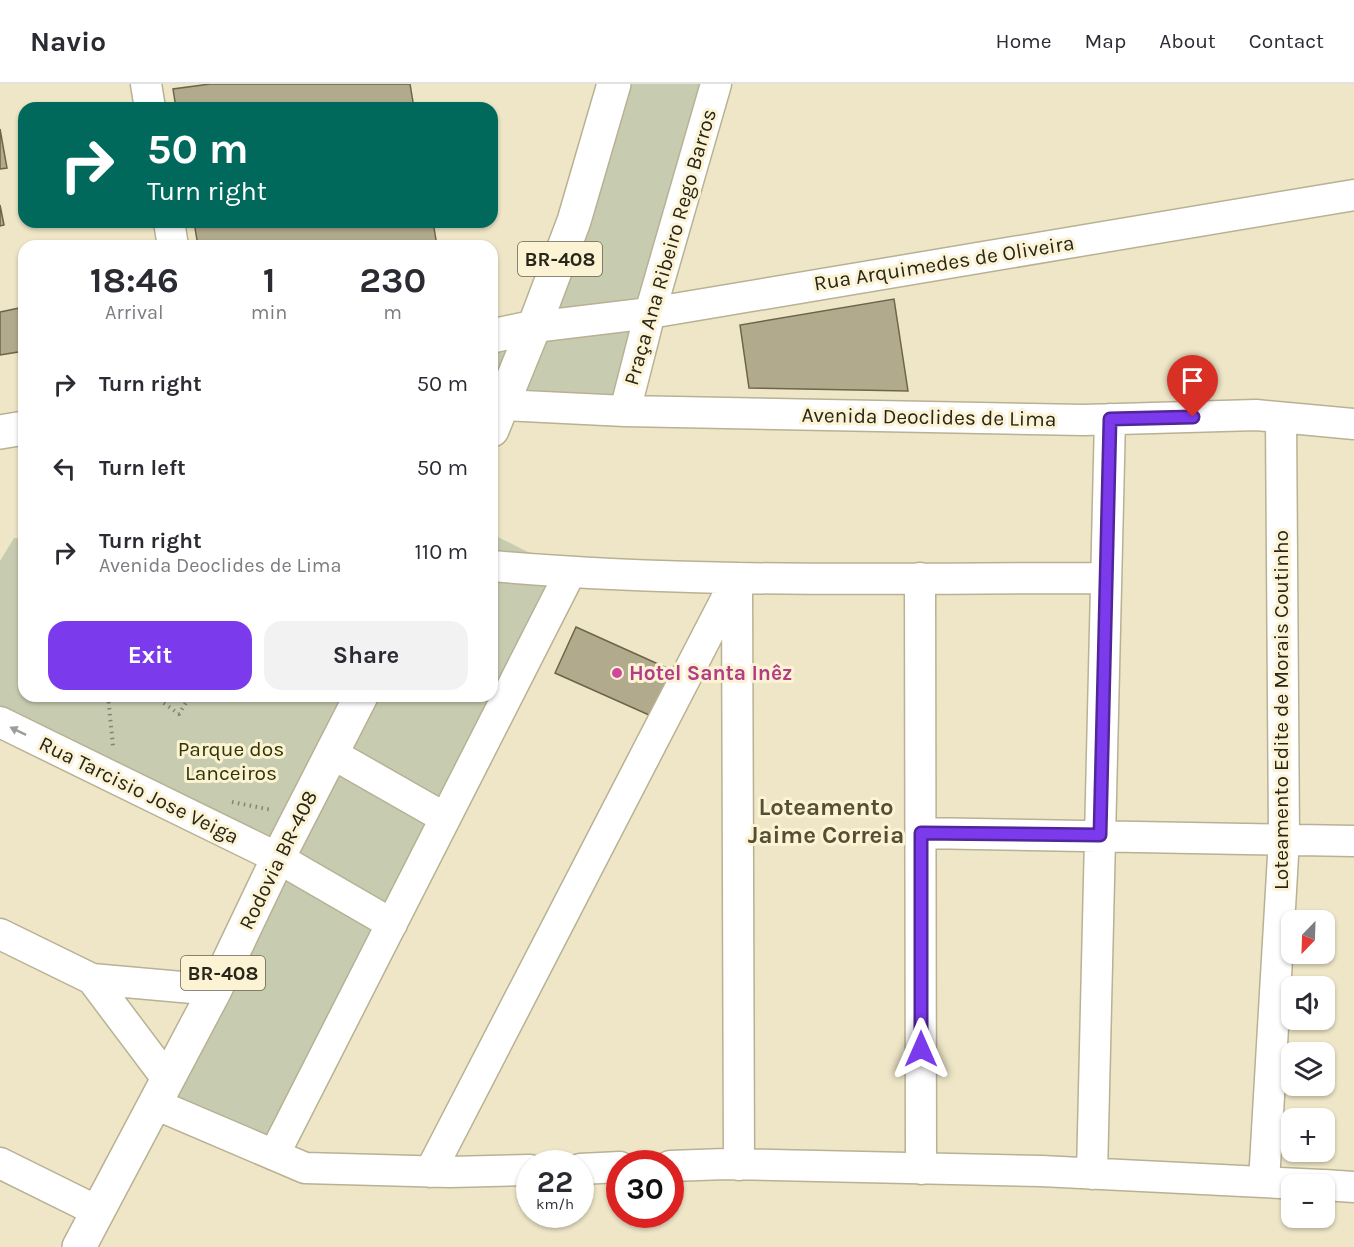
<!DOCTYPE html>
<meta charset="utf-8">
<style>
:root{--surface:#fff;--page:#f2f2f3;--text:#2b2b33;--muted:#7c7c81;--line:#e1e1e2;--accent:#7c3aed}
body{margin:0;font-family:Karla,sans-serif;background:var(--page);color:var(--text);height:100vh;display:flex;flex-direction:column;font-size:22px;white-space:nowrap}
*{box-sizing:border-box;margin:0}
p{font-size:20px;color:var(--muted)}
.icon{flex:none;width:33px;height:33px;fill:none;stroke:currentColor;stroke-width:2;stroke-linecap:round;stroke-linejoin:round}
.map{position:relative;flex:1;overflow:hidden}
.panel{position:absolute;left:18px;top:156px;width:480px;height:462px;display:flex;flex-direction:column;background:var(--surface);border-radius:18px;box-shadow:0 2px 4px #0004}
.panel>*{flex:none}
.guide{position:absolute;left:18px;top:18px;width:480px;height:126px;border-radius:18px;box-shadow:0 2px 4px #0004;background:#00695c;color:#fff;overflow:hidden}
.needle{width:39px;rotate:203deg}
.tools{position:absolute;left:1281px;top:826px;display:grid;gap:12px}
.tools a{display:grid;place-items:center;width:54px;height:54px;border-radius:12px;background:var(--surface);box-shadow:0 2px 4px #0004;font-size:30px}
.speed{position:absolute;left:516px;top:1066px;display:flex;gap:12px;font-size:30px;font-weight:700;text-align:center}
.speed>*{display:grid;place-content:center;width:78px;height:78px;border-radius:50%;background:var(--surface);box-shadow:0 2px 4px #0004;line-height:1}
.speed small{font-size:15px;font-weight:400}
.speed .limit{border:9px solid #d22;background:#fff;color:#111}
.pin{position:absolute;display:grid;place-items:center;width:51px;height:51px;color:#fff;margin:-62px -26px;border-radius:50% 50% 50% 0;rotate:-45deg;box-shadow:0 0 6px #0007}
.pin .icon{rotate:45deg}
.me{position:absolute;width:66px;margin:-33px;rotate:0deg;stroke-linejoin:round;filter:drop-shadow(0 0 4px #0008)}
.turn{display:flex;align-items:center;gap:21px;height:126px;padding:0 30px;font-size:27px}
.turn .icon{width:78px;height:78px;stroke-width:2.5}
.turn b{display:block;font-size:42px;line-height:51px}
.eta{display:flex;justify-content:space-evenly;align-items:center;height:102px;text-align:center}
.eta b{font-size:36px;font-weight:700;line-height:42px}
.action{display:flex;gap:12px;margin-top:auto;padding:12px 30px}
.action a{flex:1;height:69px;border-radius:18px;background:var(--accent);color:#fff;font-size:24px;font-weight:700;line-height:69px;text-align:center}
.action a+a{background:var(--page);color:var(--text)}
ul{padding:0;list-style:none}
li{display:flex;align-items:center;gap:18px;height:84px;padding:0 30px}
li div{flex:1}
li b{display:block;font-size:22px}
li em{font-style:normal}
header{display:flex;align-items:center;gap:36px;box-sizing:border-box;height:84px;padding:0 30px;background:var(--surface);border-bottom:2px solid var(--line)}
header strong{font-size:28px}
nav{display:flex;gap:33px;margin-inline-start:auto;font-size:21px}
.map>svg:first-child{display:block}
.green{fill:#c7ccb1}
.building{fill:#b2aa8d;stroke:#6c654a;stroke-width:1.5}
.lines{fill:none;stroke-linecap:round;stroke-linejoin:round}
.street-casing{stroke:#b8b193;stroke-width:33}
.secondary-casing{stroke:#b8b193;stroke-width:36}
.primary-casing{stroke:#b8b193;stroke-width:36}
.path{stroke:#88836e;stroke-width:4;stroke-dasharray:1.5 4.5;stroke-linecap:butt}
.street{stroke:#fff;stroke-width:30}
.secondary{stroke:#fff;stroke-width:33}
.primary{stroke:#fff;stroke-width:33}
.oneway{fill:#9e9d98}
.route-casing{stroke:#51269a;stroke-width:15}
.route{stroke:#7c3aed;stroke-width:10}
.hotel-dot{fill:#d1479c;stroke:#fbf3d4;stroke-width:2}
.labels{text-anchor:middle;stroke-width:6;stroke-linejoin:round;paint-order:stroke}
.shield{fill:#fbf3d4;stroke:#676351;stroke-width:1.5}
.shield-label{font-size:20px;font-weight:bold;fill:#282519}
.street-label{font-size:21px;fill:#282519;stroke:#fbf3d4}
.hotel-label{font-size:21px;font-weight:bold;fill:#b23c85;stroke:#fbf3d4;text-anchor:start}
.park-label{font-size:21px;fill:#313500;stroke:#fbf3d4}
.quarter-label{font-size:24px;font-weight:bold;fill:#554e34;stroke:#fbf3d4}
</style>
<header>
<strong>Navio</strong>
<nav><a>Home</a><a>Map</a><a>About</a><a>Contact</a></nav>
</header>
<div class="map">
<svg width="1354" height="1163" viewBox="0 0 1354 1163">
<rect width="100%" height="100%" fill="#eee6c7"/>
<path class="green" d="M614,0h102l-91,327 -122,-6z
M522,263l-30,74v-69z
M492,450l78,39 -296,582 -119,-51 122,-246 -277,-136v-161l14,-23 10,1v157h468z"/>
<path class="building" d="M210,0h200l4,24h-238l-3,-19z
M0,45l7,39 -7,1z
M0,121l4,20 -4,1z
M194,138h239l4,24h-239z
M894,215l14,92 -159,-3 -9,-63z
M24,223v44l-24,4v-43z
M576,543l102,46 -20,46 -103,-46z"/>
<g class="lines">
<g class="street-casing">
<path id="street" d="M146,0l4,24
M169,138l4,24
M534,243l116,-14 704,-118
M503,321l122,6 459,9 172,-5 98,9
M625,327l25,-98 66,-229
M492,482c204,18 409,12 614,12
M920,494l1,591
M737,500l2,581
M0,638l278,136 114,66
M331,669l114,65
M921,749l433,8
M0,850l92,45 123,11
M92,895l76,101
M155,1020l150,64 145,4 80,-2
M274,1071l296,-582
M0,1079l97,48
M670,1082l56,-2 315,7 280,14
M580,1085l40,-2
M430,1088l307,-594
M1092,1090l18,-755
M1264,1098l20,-343 -3,-421
M1324,1101l30,2"/>
</g>
<g class="secondary-casing">
<path id="secondary" d="M492,252l42,-9
M0,348l24,-4"/>
</g>
<g class="primary-casing">
<path id="primary" d="M492,346l42,-103 40,-106 40,-137
M79,1163l136,-257 63,-132 83,-162"/>
</g>
<path class="path" d="M108,612l5,50
M154,612l25,18 11,-18
M232,718l40,8"/>
<use href="#street" class="street"/>
<use href="#secondary" class="secondary"/>
<use href="#primary" class="primary"/>
</g>
<defs><path id="oneway-solid" d="M-6-.8H1V-3.2L6.5 0L1 3.2V.8H-6Z" transform="scale(1.5)"/></defs>
<use class="oneway" href="#oneway-solid" transform="translate(18 647) rotate(-154)"/>
<g class="lines">
<g class="route-casing">
<path id="route" d="M921,965v-216l179,2 10,-416 83,-2"/>
</g>
<use href="#route" class="route"/>
</g>
<circle class="hotel-dot" cx="617" cy="589" r="6"/>
<g class="labels">
<g class="shield">
<rect x="518" y="158" width="84" height="34" rx="4.5"/>
<rect x="181" y="872" width="84" height="34" rx="4.5"/>
</g>
<g class="shield-label">
<text x="560" y="182">BR-408</text>
<text x="223" y="896">BR-408</text>
</g>
<g class="street-label">
<text transform="translate(670 163) rotate(-74)" y="7">Praça Ana Ribeiro Rego Barros</text>
<text transform="translate(944 179) rotate(-9)" y="7">Rua Arquimedes de Oliveira</text>
<text transform="translate(929 333) rotate(1)" y="7">Avenida Deoclides de Lima</text>
<text transform="translate(1281 626) rotate(-90)" y="7">Loteamento Edite de Morais Coutinho</text>
<text transform="translate(139 706) rotate(26)" y="7">Rua Tarcisio Jose Veiga</text>
<text transform="translate(278 776) rotate(-64)" y="7">Rodovia BR-408</text>
</g>
<g class="hotel-label">
<text x="629" y="596">Hotel Santa Inêz</text>
</g>
<g class="park-label">
<text x="231" y="672">Parque dos<tspan x="231" dy="24">Lanceiros</tspan></text>
</g>
<g class="quarter-label">
<text x="826" y="731">Loteamento<tspan x="826" dy="28">Jaime Correia</tspan></text>
</g>
</g>
</svg>
<div class="tools">
<a><svg class="needle" viewBox="-14 -14 28 28"><path d="M0-13l5 13h-10z" fill="#e53935"/><path d="M0 13l5-13h-10z" fill="#7c7c81"/></svg></a>
<a><svg class="icon" aria-label="sound" viewBox="0 0 24 24"><path d="M4 9h4l5-4v14l-5-4H4zM17 9q2 3 0 6"/></svg></a>
<a><svg class="icon" aria-label="layers" viewBox="0 0 24 24"><path d="M12 4l9 5-9 5-9-5zM3 14l9 5 9-5"/></svg></a>
<a>+</a>
<a>−</a>
</div>
<div class="speed"><div>22<small>km/h</small></div><div class="limit">30</div></div>
<div class="pin" style="left:1193px;top:333px;background:#d93025"><svg class="icon" aria-label="arrive" viewBox="0 0 24 24"><path d="M6 21V4h12l-3 4 3 4H6"/></svg></div>
<svg class="me" style="left:921px;top:965px" viewBox="-20 -20 40 40"><path d="M0-17L14 15 0 8-14 15z" fill="#7c3aed" stroke="#fff" stroke-width="4"/></svg>
<div class="guide">
<div class="turn"><svg class="icon" aria-label="right" viewBox="0 0 24 24"><path d="M7 20v-9h11M14 6l5 5-5 5"/></svg><div><b>50 m</b>Turn right</div></div>
</div>
<section class="panel">
<div class="eta">
<div><b>18:46</b><p>Arrival</p></div>
<div><b>1</b><p>min</p></div>
<div><b>230</b><p>m</p></div>
</div>
<ul>
<li><svg class="icon" aria-label="right" viewBox="0 0 24 24"><path d="M7 20v-9h11M14 6l5 5-5 5"/></svg><div><b>Turn right</b></div><em>50 m</em></li>
<li><svg class="icon" aria-label="left" viewBox="0 0 24 24"><path d="M17 20v-9H6M10 6l-5 5 5 5"/></svg><div><b>Turn left</b></div><em>50 m</em></li>
<li><svg class="icon" aria-label="right" viewBox="0 0 24 24"><path d="M7 20v-9h11M14 6l5 5-5 5"/></svg><div><b>Turn right</b><p>Avenida Deoclides de Lima</p></div><em>110 m</em></li>
</ul>
<div class="action"><a>Exit</a><a>Share</a></div>
</section>
</div>
